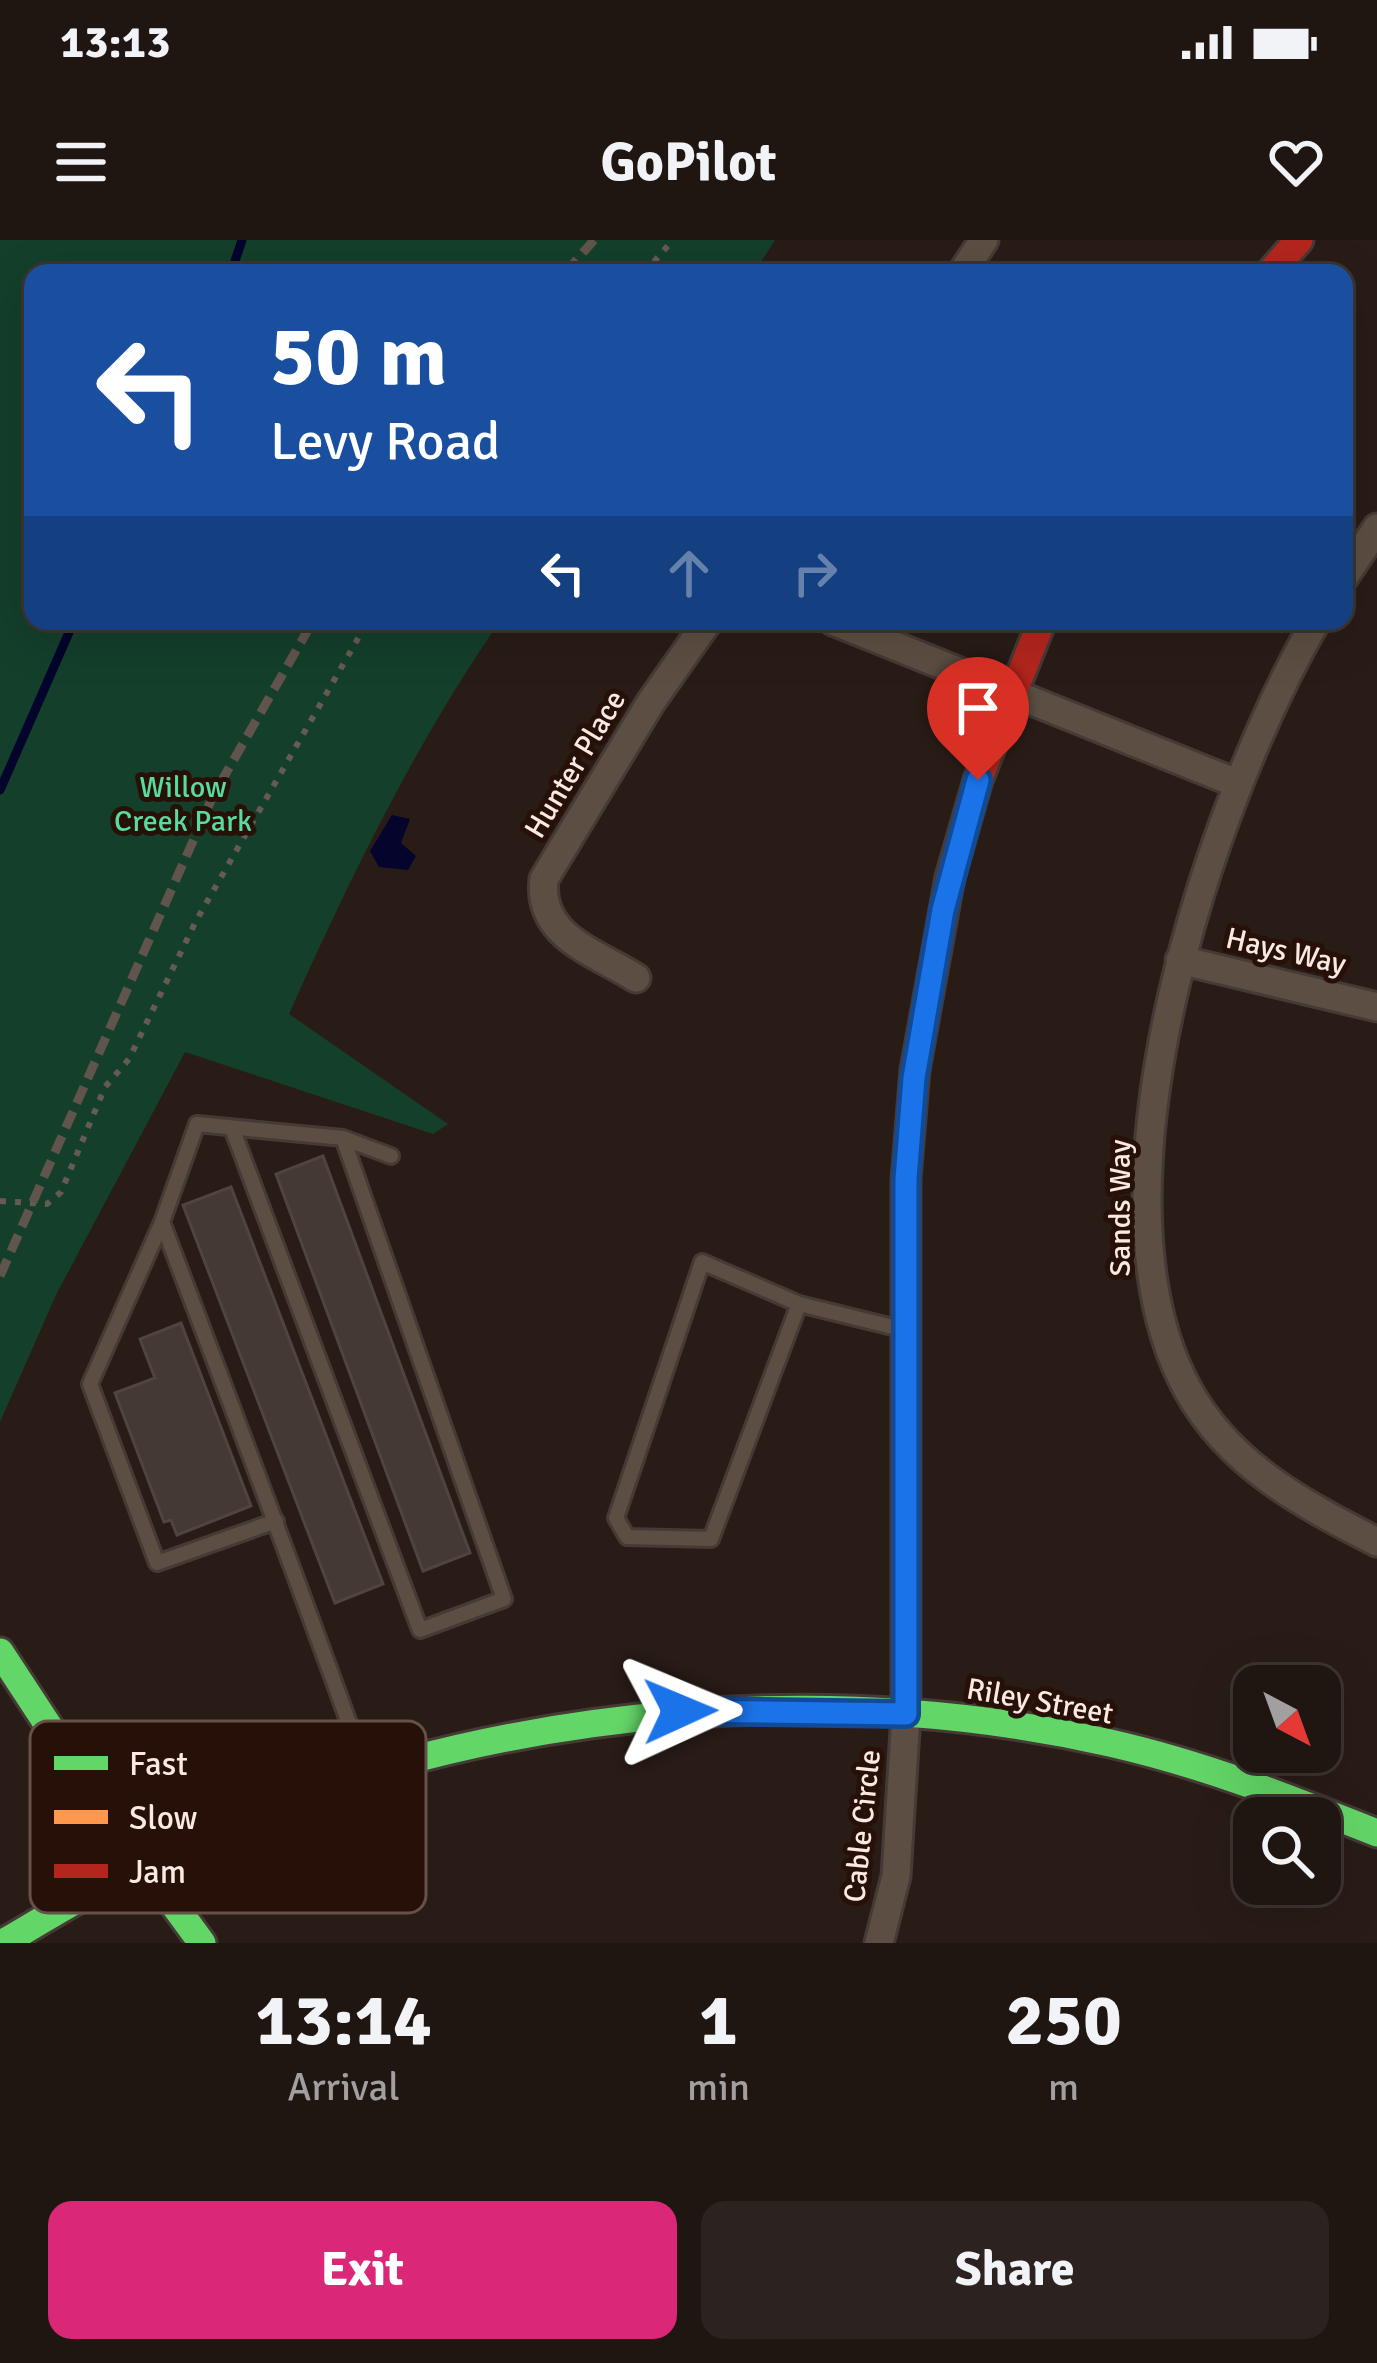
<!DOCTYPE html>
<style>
:root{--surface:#1f1511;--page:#2c221f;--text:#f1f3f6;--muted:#a19f9f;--line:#3c3431;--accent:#db2777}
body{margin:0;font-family:Signika,sans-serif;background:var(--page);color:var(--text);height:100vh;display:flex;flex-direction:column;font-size:45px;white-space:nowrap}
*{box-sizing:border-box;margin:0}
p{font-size:39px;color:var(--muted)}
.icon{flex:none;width:66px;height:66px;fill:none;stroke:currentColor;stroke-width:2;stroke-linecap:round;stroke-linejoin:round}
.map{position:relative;height:1703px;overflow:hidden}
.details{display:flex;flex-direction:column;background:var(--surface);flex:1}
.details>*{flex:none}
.hud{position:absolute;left:24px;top:24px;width:1329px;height:366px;border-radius:24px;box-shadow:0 12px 48px #0002,0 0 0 3px var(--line);background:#1a4fa0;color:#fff;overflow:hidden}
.needle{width:78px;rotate:139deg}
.fabs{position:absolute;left:1233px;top:1425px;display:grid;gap:24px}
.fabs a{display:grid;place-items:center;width:108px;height:108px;border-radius:24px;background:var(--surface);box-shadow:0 12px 48px #0002,0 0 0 3px var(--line);font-size:60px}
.pin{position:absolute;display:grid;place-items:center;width:102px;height:102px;color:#fff;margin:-123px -51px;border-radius:50% 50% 50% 0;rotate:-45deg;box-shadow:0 0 12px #0007}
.pin .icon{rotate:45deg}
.me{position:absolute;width:132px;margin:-66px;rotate:89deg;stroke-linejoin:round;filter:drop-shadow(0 0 9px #0008)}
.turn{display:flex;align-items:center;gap:42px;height:252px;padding:0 48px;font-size:54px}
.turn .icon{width:156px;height:156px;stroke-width:2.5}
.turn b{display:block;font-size:84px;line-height:102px}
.lanes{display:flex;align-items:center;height:114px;padding:0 48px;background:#0003;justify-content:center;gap:60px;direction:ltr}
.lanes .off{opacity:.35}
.eta{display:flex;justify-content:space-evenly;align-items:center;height:204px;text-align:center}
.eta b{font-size:72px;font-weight:700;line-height:84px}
.button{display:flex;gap:24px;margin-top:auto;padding:24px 48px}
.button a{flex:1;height:138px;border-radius:24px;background:var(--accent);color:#fff;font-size:48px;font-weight:700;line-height:138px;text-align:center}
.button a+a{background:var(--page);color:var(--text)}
.status{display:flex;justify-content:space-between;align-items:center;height:84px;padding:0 60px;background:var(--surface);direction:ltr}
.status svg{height:33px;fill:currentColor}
header{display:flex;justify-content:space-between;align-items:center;height:156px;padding:0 48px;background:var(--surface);font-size:54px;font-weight:700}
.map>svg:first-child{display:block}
.green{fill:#133f2b}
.water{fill:#04042c}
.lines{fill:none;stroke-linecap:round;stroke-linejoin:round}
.stream{stroke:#04042c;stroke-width:9}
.building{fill:#443933;stroke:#4f453f;stroke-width:3}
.lane-casing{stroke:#453a35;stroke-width:20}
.street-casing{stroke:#453a35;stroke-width:33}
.fast-casing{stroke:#453a35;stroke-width:33}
.slow-casing{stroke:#453a35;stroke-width:33}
.jam-casing{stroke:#453a35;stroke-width:33}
.path{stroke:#665b52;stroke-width:6;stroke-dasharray:6 9;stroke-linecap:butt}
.lane{stroke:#5c4e42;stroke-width:14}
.street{stroke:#5c4e42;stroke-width:27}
.fast{stroke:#63d668;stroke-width:27}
.slow{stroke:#ff974d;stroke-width:27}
.jam{stroke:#b3261e;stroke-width:27}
.rail{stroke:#60544d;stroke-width:9;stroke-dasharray:18 9;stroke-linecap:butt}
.route-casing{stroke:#114b97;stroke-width:30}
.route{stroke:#1a73e8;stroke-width:21}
.labels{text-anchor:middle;stroke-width:10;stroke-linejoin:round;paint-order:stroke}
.street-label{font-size:30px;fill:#fae9e3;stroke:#261007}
.park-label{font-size:30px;fill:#58dba1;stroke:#261007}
.key{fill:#261007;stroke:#665149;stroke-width:3}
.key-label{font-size:33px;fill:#fae9e3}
</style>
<div class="status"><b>13:13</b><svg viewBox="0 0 49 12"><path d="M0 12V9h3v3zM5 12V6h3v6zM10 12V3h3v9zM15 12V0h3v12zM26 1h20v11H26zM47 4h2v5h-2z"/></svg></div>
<header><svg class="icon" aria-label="menu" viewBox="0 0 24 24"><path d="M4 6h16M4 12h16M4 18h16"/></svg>GoPilot<svg class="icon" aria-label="heart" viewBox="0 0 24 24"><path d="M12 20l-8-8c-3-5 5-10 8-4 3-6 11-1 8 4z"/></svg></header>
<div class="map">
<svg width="1377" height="1703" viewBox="0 0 1377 1703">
<rect width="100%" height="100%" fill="#291c17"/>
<path class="green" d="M0,0h775l-21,33h-721v348h467c-85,123 -150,257 -211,393l159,110 -15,10 -248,-82 -129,243 -56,127z"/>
<path class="water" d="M392,575l18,4 -9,24 15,13 -8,14 -29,-3 -9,-16z"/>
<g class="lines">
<path class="stream" d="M231,33l11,-33
M0,550l74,-169"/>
</g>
<path class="building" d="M323,916l147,397 -47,18 -147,-397z
M231,947l152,397 -48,19 -152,-398z
M181,1083l70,183 -74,29 -6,-15 -7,2 -49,-129 40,-15 -15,-39z"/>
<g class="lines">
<g class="lane-casing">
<path id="lane" d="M343,898l48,18
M162,982l35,-98 146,14 161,461 -84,31 -188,-502
M799,1064l-97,-42 -86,256 11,19 84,2 88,-235 102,25
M276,1281l-119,42 -67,-179 72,-162c69,182 138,363 203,546"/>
</g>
<g class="street-casing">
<path id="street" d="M962,33l22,-33
M1344,337l33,-49
M833,381l403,162
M1316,381c-105,181 -237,572 -128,769 42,76 115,114 189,152
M1180,720l197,47
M636,738c-43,-27 -99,-42 -92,-99l107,-177 57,-81
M879,1703l17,-67 10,-162"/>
</g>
<g class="fast-casing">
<path id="fast" d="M0,1412l99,151 103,140
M3,1703c80,-47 162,-97 249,-131 268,-105 577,-132 858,-69 93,21 179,55 267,90"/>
</g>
<g class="slow-casing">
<path id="slow" d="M906,1474v-535l9,-109"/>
</g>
<g class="jam-casing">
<path id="jam" d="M1270,33l29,-33
M915,830l35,-193 28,-97 64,-159"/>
</g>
<path class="path" d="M644,33l29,-33
M0,961l47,3 14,-12 44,-105 24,-28 67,-138 172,-300"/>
<use href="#lane" class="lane"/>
<use href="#street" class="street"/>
<use href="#fast" class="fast"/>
<use href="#slow" class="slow"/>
<use href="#jam" class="jam"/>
<path class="rail" d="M565,33l29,-33
M0,1036l213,-480 100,-175"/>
</g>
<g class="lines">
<g class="route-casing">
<path id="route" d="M680,1471l226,3v-535l8,-101 29,-168 35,-130"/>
</g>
<use href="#route" class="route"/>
</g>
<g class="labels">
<g class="street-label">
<text transform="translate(575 524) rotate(-59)" y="10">Hunter Place</text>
<text transform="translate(1286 711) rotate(13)" y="10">Hays Way</text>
<text transform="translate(1120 968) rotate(-90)" y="10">Sands Way</text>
<text transform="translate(1040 1461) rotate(10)" y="10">Riley Street</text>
<text transform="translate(862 1586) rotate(-84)" y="10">Cable Circle</text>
</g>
<g class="park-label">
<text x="183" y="557">Willow<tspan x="183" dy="34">Creek Park</tspan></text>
</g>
</g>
<rect x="30" y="1481" width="396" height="192" rx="18" class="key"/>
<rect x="54" y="1516" width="54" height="14" fill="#63d668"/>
<rect x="54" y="1570" width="54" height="14" fill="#ff974d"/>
<rect x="54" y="1624" width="54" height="14" fill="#b3261e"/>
<g class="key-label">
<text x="129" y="1535">Fast</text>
<text x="129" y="1589">Slow</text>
<text x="129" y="1643">Jam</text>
</g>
</svg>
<div class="fabs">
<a><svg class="needle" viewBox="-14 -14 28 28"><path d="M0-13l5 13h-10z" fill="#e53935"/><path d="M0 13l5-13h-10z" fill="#a19f9f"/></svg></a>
<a><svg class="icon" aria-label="search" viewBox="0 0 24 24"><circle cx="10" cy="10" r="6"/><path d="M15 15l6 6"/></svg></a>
</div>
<div class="pin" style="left:978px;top:540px;background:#d93025"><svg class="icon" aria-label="arrive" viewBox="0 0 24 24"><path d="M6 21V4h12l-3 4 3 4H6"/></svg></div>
<svg class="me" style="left:680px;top:1471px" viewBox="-20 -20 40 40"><path d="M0-17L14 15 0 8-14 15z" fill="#1a73e8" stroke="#fff" stroke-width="4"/></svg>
<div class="hud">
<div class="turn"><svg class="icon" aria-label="left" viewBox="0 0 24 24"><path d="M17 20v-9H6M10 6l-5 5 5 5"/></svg><div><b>50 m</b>Levy Road</div></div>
<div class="lanes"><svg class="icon" aria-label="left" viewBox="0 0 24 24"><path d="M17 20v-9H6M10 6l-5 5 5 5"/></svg><svg class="icon off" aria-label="ahead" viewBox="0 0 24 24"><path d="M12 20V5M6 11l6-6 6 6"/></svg><svg class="icon off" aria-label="right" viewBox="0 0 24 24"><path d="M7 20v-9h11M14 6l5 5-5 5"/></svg></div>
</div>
</div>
<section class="details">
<div class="eta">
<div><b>13:14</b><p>Arrival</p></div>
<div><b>1</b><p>min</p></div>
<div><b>250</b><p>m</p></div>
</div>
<div class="button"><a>Exit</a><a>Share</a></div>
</section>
